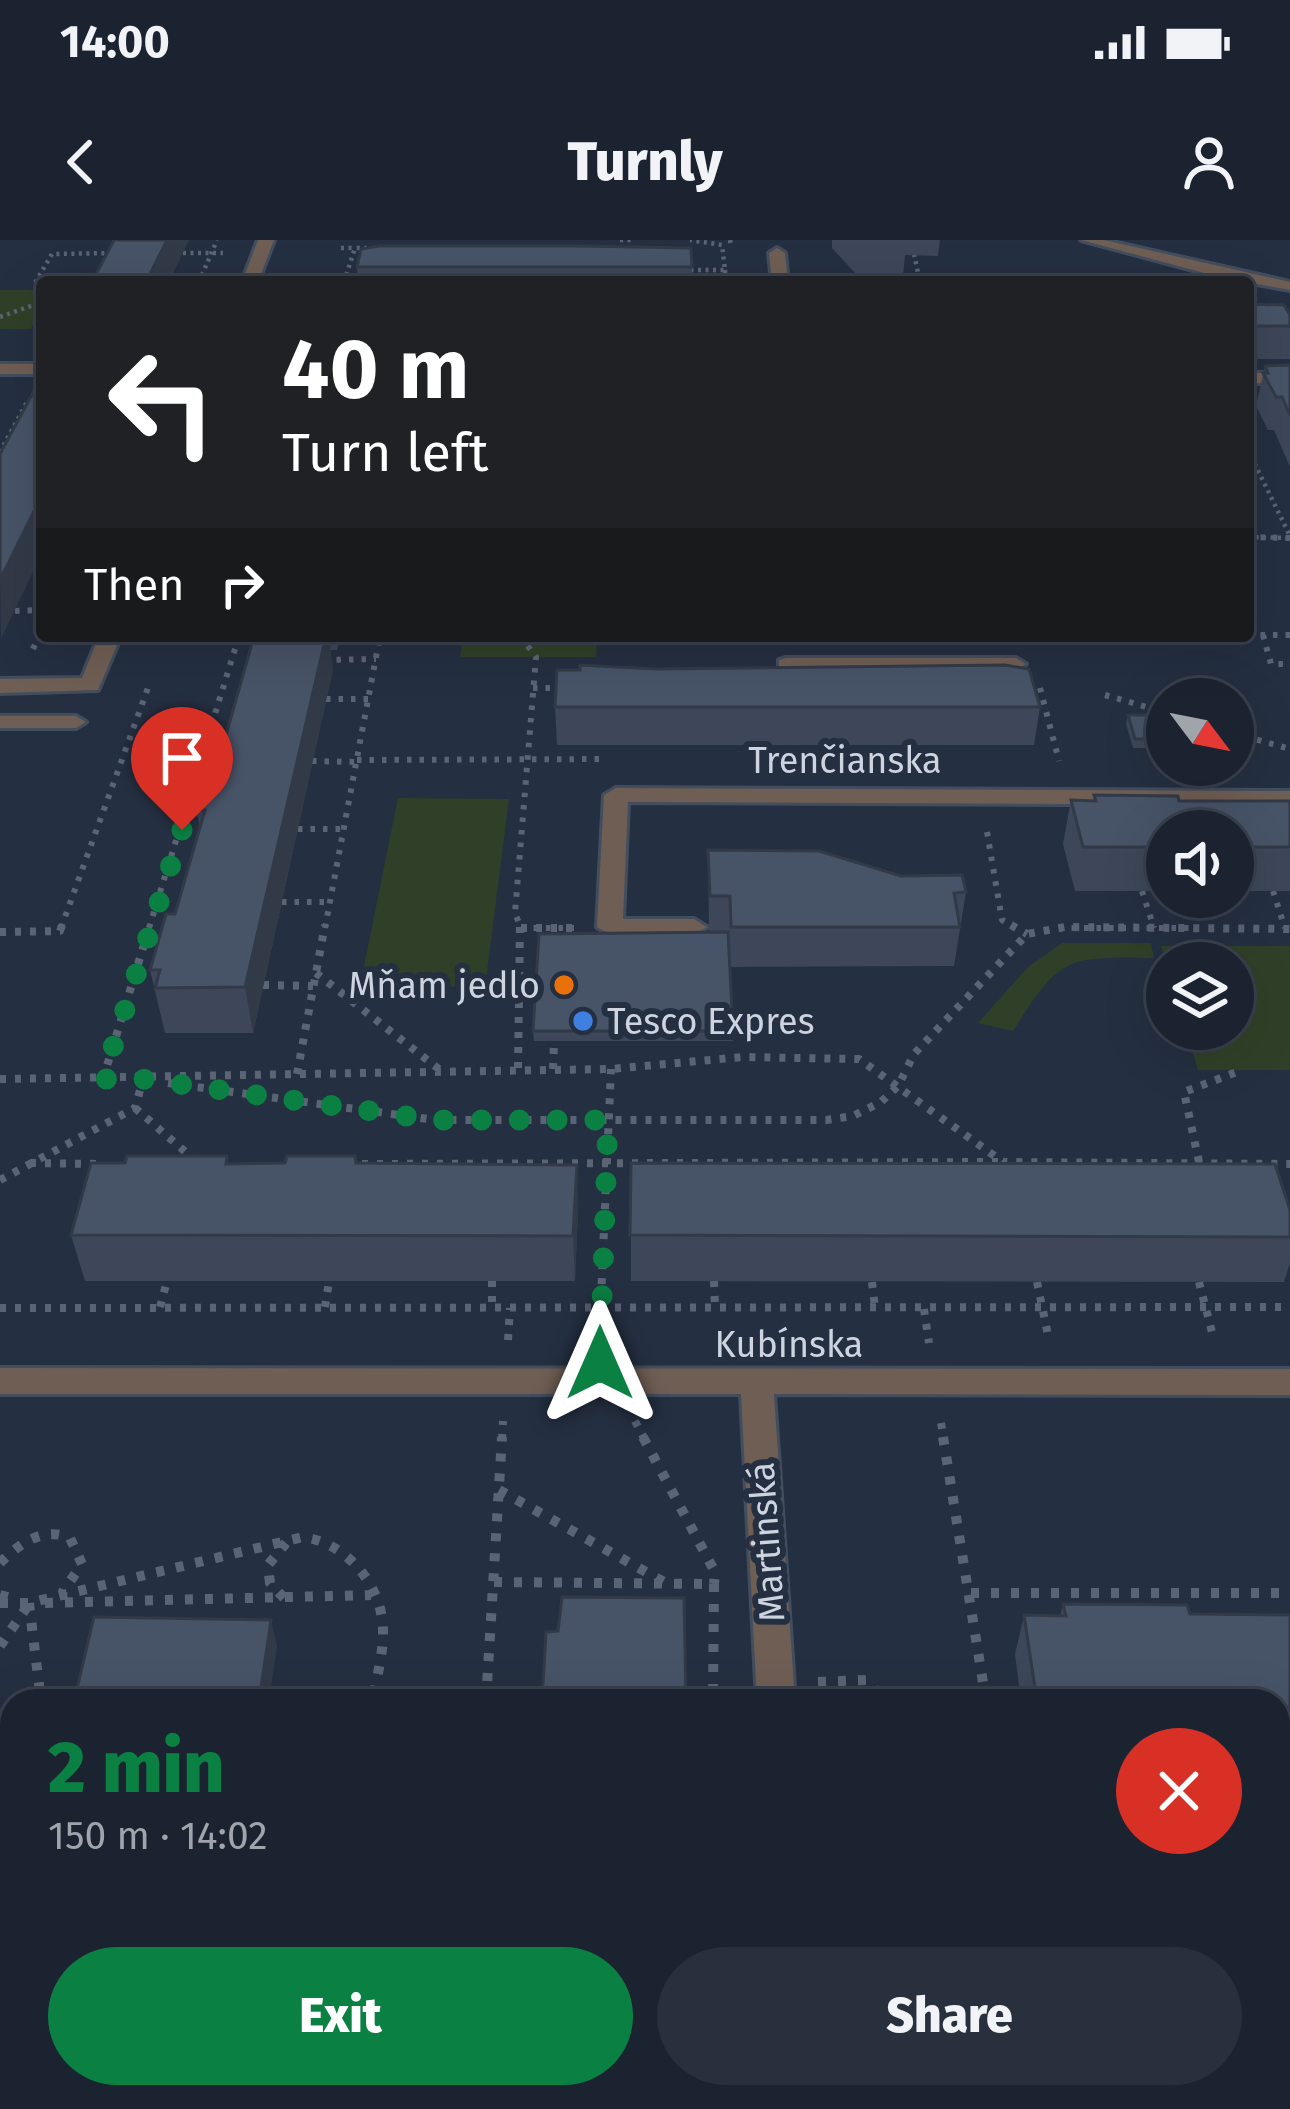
<!DOCTYPE html>
<meta charset="utf-8">
<style>
:root{--surface:#1b2331;--page:#282f3d;--text:#f1f3f6;--muted:#a0a4ab;--line:#39404d;--accent:#0b8043}
body{margin:0;font-family:"Fira Sans",sans-serif;background:var(--page);color:var(--text);height:100vh;display:flex;flex-direction:column;font-size:45px;white-space:nowrap}
*{box-sizing:border-box;margin:0}
p{font-size:39px;color:var(--muted)}
.icon{flex:none;width:66px;height:66px;fill:none;stroke:currentColor;stroke-width:2;stroke-linecap:round;stroke-linejoin:round}
.map{position:relative;flex:1;overflow:hidden}
.panel{position:absolute;left:0px;top:1449px;width:1290px;height:420px;display:flex;flex-direction:column;background:var(--surface);border-radius:36px 36px 0 0;box-shadow:0 12px 48px #0002,0 0 0 3px var(--line)}
.panel>*{flex:none}
.hud{position:absolute;left:36px;top:36px;width:1218px;height:366px;border-radius:12px;box-shadow:0 12px 48px #0002,0 0 0 3px var(--line);background:#202124;color:#fff;overflow:hidden}
.needle{width:78px;rotate:122deg}
.fabs{position:absolute;left:1146px;top:438px;display:grid;gap:24px}
.fabs a{display:grid;place-items:center;width:108px;height:108px;border-radius:50%;background:var(--surface);box-shadow:0 12px 48px #0002,0 0 0 3px var(--line);font-size:60px}
.pin{position:absolute;display:grid;place-items:center;width:102px;height:102px;color:#fff;margin:-123px -51px;border-radius:50% 50% 50% 0;rotate:-45deg;box-shadow:0 0 12px #0007}
.pin .icon{rotate:45deg}
.me{position:absolute;width:132px;margin:-66px;rotate:0deg;stroke-linejoin:round;filter:drop-shadow(0 0 9px #0008)}
.turn{display:flex;align-items:center;gap:42px;height:252px;padding:0 48px;font-size:54px}
.turn .icon{width:156px;height:156px;stroke-width:2.5}
.turn b{display:block;font-size:84px;line-height:102px}
.then{display:flex;align-items:center;height:114px;padding:0 48px;background:#0003;gap:24px;font-size:45px}
.round{display:grid;place-items:center;flex:none;width:126px;height:126px;border-radius:63px;background:var(--page)}
.head{display:flex;align-items:center;justify-content:space-between;height:204px;padding:0 48px}
h1{font-size:72px;font-weight:800;line-height:90px;color:var(--accent)}
.primary-button{display:flex;gap:24px;margin-top:auto;padding:24px 48px}
.primary-button a{flex:1;height:138px;border-radius:72px;background:var(--accent);color:#fff;font-size:48px;font-weight:800;line-height:138px;text-align:center}
.primary-button a+a{background:var(--page);color:var(--text)}
.status{display:flex;justify-content:space-between;align-items:center;height:84px;padding:0 60px;background:var(--surface);direction:ltr}
.status svg{height:33px;fill:currentColor}
header{display:flex;justify-content:space-between;align-items:center;height:156px;padding:0 48px;background:var(--surface);font-size:54px;font-weight:800}
.map>svg:first-child{display:block}
.green{fill:#304028}
.lines{fill:none;stroke-linecap:round;stroke-linejoin:round}
.lane-casing{stroke:#424d5e;stroke-width:6}
.street-casing{stroke:#424d5e;stroke-width:6}
.path-far3{stroke:#5b6475;stroke-width:4.5;stroke-dasharray:3 4.5;stroke-linecap:butt}
.path-far2{stroke:#5b6475;stroke-width:6;stroke-dasharray:4.5 8;stroke-linecap:butt}
.path-far1{stroke:#5b6475;stroke-width:8;stroke-dasharray:6 9;stroke-linecap:butt}
.path{stroke:#5b6475;stroke-width:10;stroke-dasharray:8 12;stroke-linecap:butt}
.lane{fill:#6f5e54;fill-rule:evenodd}
.street{fill:#6f5e54;fill-rule:evenodd}
.wall{fill:#3d4759}
.shaded-wall{fill:#323a48}
.building{fill:#475367;stroke:#323a48;stroke-width:3}
.route{stroke:#0b8043;stroke-width:21;stroke-dasharray:0 37.8}
.food-dot{fill:#e8710a;stroke:#242f41;stroke-width:4.5}
.shop-dot{fill:#3f7fe0;stroke:#242f41;stroke-width:4.5}
.labels{text-anchor:middle;stroke-width:12;stroke-linejoin:round;paint-order:stroke}
.street-label{font-size:36px;fill:#cdd4e0;stroke:#242f41}
.poi-label{font-size:36px;fill:#cdd4e0;stroke:#242f41;text-anchor:end}
</style>
<div class="status"><b>14:00</b><svg viewBox="0 0 49 12"><path d="M0 12V9h3v3zM5 12V6h3v6zM10 12V3h3v9zM15 12V0h3v12zM26 1h20v11H26zM47 4h2v5h-2z"/></svg></div>
<header><svg class="icon" aria-label="back" viewBox="0 0 24 24"><path d="M15 5l-7 7 7 7"/></svg>Turnly<svg class="icon" aria-label="person" viewBox="0 0 24 24"><circle cx="12" cy="8" r="4"/><path d="M4 21q1-7 8-7t8 7"/></svg></header>
<div class="map">
<svg width="1290" height="1869" viewBox="0 0 1290 1869">
<rect width="100%" height="100%" fill="#242f41"/>
<path class="green" d="M0,50h42v19l-11,20h-31z
M463,396h134l-1,21h-136z
M398,558l111,1 -24,188 -125,-1z
M1062,703h89l3,15c-88,-1 -93,-3 -141,73l-35,-8 50,-56z
M1161,706h129v124h-92l-12,-41h47v-66h-66v4z"/>
<g class="lines">
<g class="lane-casing">
<path id="lane" d="M1081,0h23l186,42v8l-67,-12z
M786,418h230l10,6 -10,6 -237,-2v-8z
M0,476h76l10,6 -10,6h-76z
M0,1844h12v13h33l2,12h-47z"/>
</g>
<g class="street-casing">
<path id="street" d="M258,0h16l-16,42h-16z
M777,8l8,5 3,29h-16l-3,-29z
M0,124h42v10h-42z
M1248,133h42v10h-42z
M99,396h22l-23,54 -98,3v-14l82,-1z
M616,548l674,3v14l-662,-3 -5,117h71l13,8c-15,13 -95,13 -110,0l7,-132z
M0,1128l1290,1v26l-516,-1 21,307h-38l-16,-307h-741z
M1278,1588h12v38h-12z
M778,1857h44l1,12h-44z"/>
</g>
<path class="path-far3" d="M620,0h15
M730,0l1,5
M341,8h14
M183,13h40
M914,14l6,28
M683,30h42l-3,-25 -32,-5
M725,30l1,12
M169,42h20
M199,42l18,-42
M344,42l11,-34h12
M42,43h-7l17,-29 62,-1
M0,77l42,-15
M1248,210l42,86
M0,212l27,-50
M1248,297l42,1"/>
<path class="path-far2" d="M1248,297l42,1
M15,371l27,-1
M1248,395h42
M1263,395l8,29h17
M520,396l16,21 -21,256 6,15
M33,409l9,-20
M324,420l52,-1
M533,448h28
M1040,448l19,73
M1105,455l62,18
M326,459h42
M1233,493l57,16
M357,520l250,-1
M312,521l45,1
M298,589h45
M987,592l15,88 15,8
M1142,651l12,37
M1273,651l12,37
M282,662h48
M61,688l88,-243
M149,688l90,-292
M325,688l55,-292
M521,688h53
M1059,688h138"/>
<path class="path-far1" d="M1011,685l16,9
M521,688h53
M0,692l60,-1 2,-6
M316,733l124,97
M263,745l50,1
M518,828l2,-143
M553,829l1,-28
M297,834l28,-149
M0,839l611,-10 132,-12 116,2 144,103 287,2
M103,839l47,-154
M168,843l267,37h391l27,-4 28,-14 17,-16 16,-32 113,-120 38,-7 225,2
M135,868l62,54
M1199,922l-15,-70 58,-22
M30,923l71,1
M362,924l639,-2
M0,940l135,-72 8,-28
M492,1041v27
M714,1041l1,27
M872,1042l3,26
M1037,1042l12,58
M1199,1042l15,58
M160,1067l7,-26
M325,1067l4,-25
M0,1068l1290,-1
M924,1069l5,34
M508,1100l2,-32
M599,1104l12,-275
M635,1181l10,19
M941,1183l3,17
M502,1200l1,-19"/>
<path class="path" d="M643,1197l72,135 -1,12
M943,1197l43,264
M499,1250l165,92
M0,1323c19,-19 43,-37 70,-25l12,26 -20,29
M494,1342l220,2 -1,117
M971,1353h319
M0,1355l18,5
M284,1358l-14,-15 -2,-18 18,-22
M0,1363h29l274,-66c45,6 81,51 80,96 0,23 -7,46 -10,68
M29,1363l12,98
M45,1363l326,-8
M0,1406l29,-42
M818,1442l48,-2 20,21
M486,1461l16,-264
M1278,1824l12,10
M726,1857l1,12
M458,1869l1,-12"/>
<use href="#lane" class="lane"/>
<use href="#street" class="street"/>
</g>
<path class="wall" d="M832,0h108l-2,16 -33,-1 -2,21h-45l-26,-28z
M357,27h335v15h-334z
M1248,64l42,11v44h-42z
M1290,125v102l-16,-37h-6l-12,-24 9,-40z
M254,396h86l-3,14h-7l3,19 -80,364h-88l-15,-63 25,-56 25,-87 -4,-17 18,-32z
M789,396h82v2h-82z
M656,429l384,38 -6,38h-477l-2,-38z
M1128,475h39v33h-34l-7,-24z
M1094,555l85,6h111v90h-57v-60h-66v60h-92l-12,-47 8,-44 22,1z
M708,610l193,26 65,16 -12,74 -224,1 3,74h-199l-1,-10 176,-99z
M227,916l1,8 128,-1 222,48 -3,70h-490l-14,-46 54,-72z
M631,923l659,47v53l-6,19 -653,-1z
M1063,1364l127,10 100,1v149l-12,-1v-62h-257l-6,-47 9,-39 36,1z"/>
<path class="shaded-wall" d="M167,0h22l-20,42h-23z
M42,255v58l-41,86 -1,-59z
M326,396h3l4,33 -80,364 -8,-46z
M577,925l1,46 -3,70 -2,-45z
M271,1380l6,26 -8,55h-10z
M12,1651v73l-12,52v-74z
M0,1839l4,7 -4,20z"/>
<path class="building" d="M114,0h53l-21,42h-54z
M379,6h199l113,2 1,19h-335l4,-18z
M1248,64l36,1 6,10v11h-42z
M1290,125v50l-8,-18h-6l-13,-24h5l-3,-7z
M42,136v119l-42,85v-126z
M254,396h72l-81,351 -90,1 5,-18h-10l16,-56h9l30,-104h-9l10,-32h8z
M580,425l76,4 349,-4 24,4 11,38h-485l2,-37h23z
M1128,475h39v24h-32z
M1094,555l84,1 1,5h111v46h-57v-16h-66v16h-84l-12,-47 25,1z
M708,610l111,1 82,25 61,-1 4,17 -12,1 6,34h-229l-1,-31h-20z
M728,692l5,99h-200l6,-97z
M127,916h100l-1,8 59,-1 2,-7h68l1,7 221,2 -4,71 -502,-1 20,-72h34z
M631,923l644,1 15,46v27l-660,-2z
M562,1357l122,1 2,103h-144l4,-69 12,-1z
M1063,1364l124,1 3,9 100,1v110h-12v-24h-241l-13,-86 42,1z
M94,1377l177,3 -12,81h-185z
M0,1573h12v78l-12,51z
M543,1857h150v12h-150z"/>
<g class="lines">
<path class="route" d="M182,590l-79,249h40l292,41h173l-8,243"/>
</g>
<circle class="food-dot" cx="564" cy="745" r="12"/>
<circle class="shop-dot" cx="583" cy="781" r="12"/>
<g class="labels">
<g class="street-label">
<text x="845" y="533">Trenčianska</text>
<text x="789" y="1117">Kubínska</text>
<text transform="translate(766 1302) rotate(-94)" y="13">Martinská</text>
</g>
<g class="poi-label">
<text x="540" y="758">Mňam jedlo</text>
<text x="607" y="794" text-anchor="start">Tesco Expres</text>
</g>
</g>
</svg>
<div class="fabs">
<a><svg class="needle" viewBox="-14 -14 28 28"><path d="M0-13l5 13h-10z" fill="#e53935"/><path d="M0 13l5-13h-10z" fill="#a0a4ab"/></svg></a>
<a><svg class="icon" aria-label="sound" viewBox="0 0 24 24"><path d="M4 9h4l5-4v14l-5-4H4zM17 9q2 3 0 6"/></svg></a>
<a><svg class="icon" aria-label="layers" viewBox="0 0 24 24"><path d="M12 4l9 5-9 5-9-5zM3 14l9 5 9-5"/></svg></a>
</div>
<div class="pin" style="left:182px;top:590px;background:#d93025"><svg class="icon" aria-label="arrive" viewBox="0 0 24 24"><path d="M6 21V4h12l-3 4 3 4H6"/></svg></div>
<svg class="me" style="left:600px;top:1123px" viewBox="-20 -20 40 40"><path d="M0-17L14 15 0 8-14 15z" fill="#0b8043" stroke="#fff" stroke-width="4"/></svg>
<div class="hud">
<div class="turn"><svg class="icon" aria-label="left" viewBox="0 0 24 24"><path d="M17 20v-9H6M10 6l-5 5 5 5"/></svg><div><b>40 m</b>Turn left</div></div>
<div class="then">Then<svg class="icon" aria-label="right" viewBox="0 0 24 24"><path d="M7 20v-9h11M14 6l5 5-5 5"/></svg></div>
</div>
<section class="panel">
<div class="head"><div><h1>2 min</h1><p>150 m · 14:02</p></div><a class="round" style="background:#d93025;color:#fff"><svg class="icon" aria-label="close" viewBox="0 0 24 24"><path d="M6 6l12 12M18 6L6 18"/></svg></a></div>
<div class="primary-button"><a>Exit</a><a>Share</a></div>
</section>
</div>
